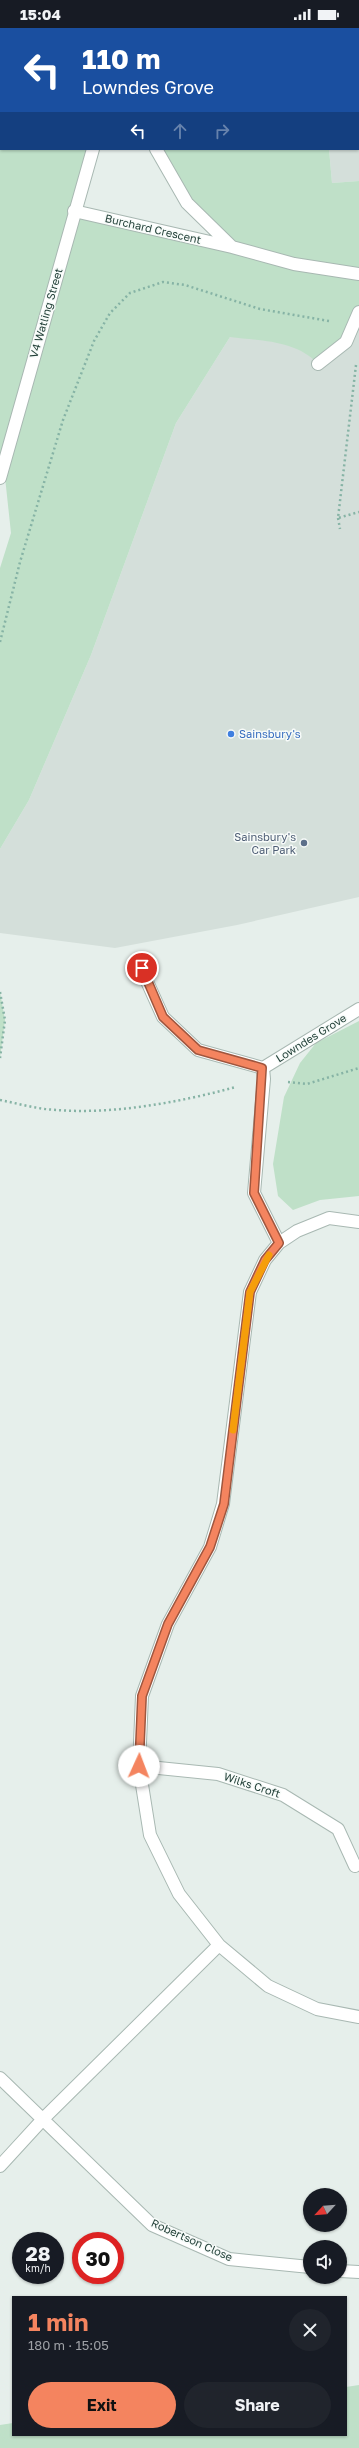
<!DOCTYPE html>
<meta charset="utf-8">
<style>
:root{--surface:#171b24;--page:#20242c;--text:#f1f3f6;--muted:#9ea1a6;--accent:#f4845f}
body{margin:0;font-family:"Golos Text",sans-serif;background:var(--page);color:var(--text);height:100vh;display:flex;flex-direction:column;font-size:15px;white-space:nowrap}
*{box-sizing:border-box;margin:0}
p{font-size:13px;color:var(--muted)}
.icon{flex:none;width:22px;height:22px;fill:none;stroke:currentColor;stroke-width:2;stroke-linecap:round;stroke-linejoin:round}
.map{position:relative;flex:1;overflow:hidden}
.sheet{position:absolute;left:12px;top:2268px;width:335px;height:140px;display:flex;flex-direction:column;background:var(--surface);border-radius:0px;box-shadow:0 1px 3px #0004}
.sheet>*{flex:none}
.top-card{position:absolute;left:0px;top:0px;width:359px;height:122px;box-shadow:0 1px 3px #0004;background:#1a4fa0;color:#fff;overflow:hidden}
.needle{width:26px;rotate:244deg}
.controls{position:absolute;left:303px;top:2160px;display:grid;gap:8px}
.controls a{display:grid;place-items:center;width:44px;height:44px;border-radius:50%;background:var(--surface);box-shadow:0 1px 3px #0004;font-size:20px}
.speed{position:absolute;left:12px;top:2204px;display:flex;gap:8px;font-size:20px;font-weight:700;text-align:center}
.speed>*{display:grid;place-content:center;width:52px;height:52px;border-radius:50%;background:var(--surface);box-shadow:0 1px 3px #0004;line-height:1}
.speed small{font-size:10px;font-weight:400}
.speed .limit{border:6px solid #d22;background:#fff;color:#111}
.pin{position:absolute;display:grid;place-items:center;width:34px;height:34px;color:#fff;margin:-17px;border:2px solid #fff;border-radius:50%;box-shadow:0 1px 4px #0007}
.me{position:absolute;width:44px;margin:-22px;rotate:2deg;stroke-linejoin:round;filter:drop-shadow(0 0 3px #0008)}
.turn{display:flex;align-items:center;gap:14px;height:84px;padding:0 16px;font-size:18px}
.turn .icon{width:52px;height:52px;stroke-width:2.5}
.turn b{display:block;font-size:28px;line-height:34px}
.lanes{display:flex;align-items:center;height:38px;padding:0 16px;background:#0003;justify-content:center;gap:20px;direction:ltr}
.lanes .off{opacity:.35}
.round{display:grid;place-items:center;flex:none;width:42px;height:42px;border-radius:21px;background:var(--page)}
.overview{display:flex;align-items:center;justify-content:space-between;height:68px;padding:0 16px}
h1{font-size:24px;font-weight:700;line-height:30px;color:var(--accent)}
.button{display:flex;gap:8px;margin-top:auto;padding:8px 16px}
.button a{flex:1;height:46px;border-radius:24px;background:var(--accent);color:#111;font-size:16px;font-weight:700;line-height:46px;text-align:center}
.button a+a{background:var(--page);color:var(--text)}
.status{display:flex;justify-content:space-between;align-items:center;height:28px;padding:0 20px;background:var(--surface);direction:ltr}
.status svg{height:11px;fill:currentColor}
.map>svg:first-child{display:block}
.built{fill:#d4dfda}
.green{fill:#bfe0c8}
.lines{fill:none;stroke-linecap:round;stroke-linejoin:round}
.service-casing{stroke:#a8b8b2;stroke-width:14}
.minor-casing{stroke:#a8b8b2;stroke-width:14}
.tertiary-casing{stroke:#a8b8b2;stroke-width:14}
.path{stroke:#86b3a5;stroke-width:2.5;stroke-dasharray:2 3;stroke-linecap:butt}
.service{stroke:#fff;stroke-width:12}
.minor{stroke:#fff;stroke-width:12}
.tertiary{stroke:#fff;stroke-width:12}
.route-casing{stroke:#9f563e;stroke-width:10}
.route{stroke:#f4845f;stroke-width:7}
.slow{stroke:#f59e0b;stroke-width:7}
.shop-dot{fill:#3f7fe0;stroke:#f7fbf9;stroke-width:1.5}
.service-dot{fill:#5c6f8a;stroke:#f7fbf9;stroke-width:1.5}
.labels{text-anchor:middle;stroke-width:3;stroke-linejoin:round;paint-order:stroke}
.street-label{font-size:11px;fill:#24423a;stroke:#f7fbf9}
.shop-label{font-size:11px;fill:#366cbe;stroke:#f7fbf9;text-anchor:start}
.service-label{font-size:11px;fill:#4e5e75;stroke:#f7fbf9;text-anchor:end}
</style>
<div class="status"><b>15:04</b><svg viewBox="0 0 49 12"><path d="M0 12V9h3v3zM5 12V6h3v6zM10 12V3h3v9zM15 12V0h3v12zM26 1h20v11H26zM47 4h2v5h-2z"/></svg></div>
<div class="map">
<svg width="359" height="2420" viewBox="0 0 359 2420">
<rect width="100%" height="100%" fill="#e6efeb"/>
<path class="built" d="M264,0h95v153l-27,2 -3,-34h29v-120z
M359,246v623l-122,28 -122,23 -115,-15v-84l29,-49 62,-145 85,-232 54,-86z"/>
<path class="green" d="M0,0h130l-129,1v120h92l-19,61 157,36 -44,-43 -31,-54h173l3,34 27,-2v131l-13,30 -28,22c-22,-24 -58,-23 -88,-27l-54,86 -85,232 -62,145 -29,49v-281l11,-35 -7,-65 -4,13z
M134,0h130v1h-129z
M0,964l5,28 -5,38z
M359,993v175l-39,4 -27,10 -15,-14 -5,-32 11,-67 16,-34 16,-20z
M359,2357v63h-359v-23l13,-2v12h333v-48z"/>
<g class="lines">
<g class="service-casing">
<path id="service" d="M318,336l28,-22 13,-30"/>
</g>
<g class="minor-casing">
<path id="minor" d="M156,121l31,54 44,43
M74,183l158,36 62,17 65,10
M141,940l22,49 35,33 65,18 96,-59
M263,1040l1,11 -10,114 25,50
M359,1194l-30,-4 -32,13 -18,12 -14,17 -15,32 -27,212 -13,43 -42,77 -26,72 -3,70 11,69 29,59 40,51 49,41 49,23 42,8
M139,1738l79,8 65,21 55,34 17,37
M0,2050l152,147 77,34 81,8
M0,2138l44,-48 175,-173
M340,2243l19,1"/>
</g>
<g class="tertiary-casing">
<path id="tertiary" d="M130,1v-1
M0,450l93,-329"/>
</g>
<path class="path" d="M356,337l-18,153 21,-6
M338,490l2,11
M0,614l20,-80 43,-142 31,-79 16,-28 20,-20 33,-11 22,3 75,24 69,12
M0,964l5,28 -5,38
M288,1054l19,2 52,-16
M0,1072c15,3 30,7 45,9 63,7 131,-6 191,-22"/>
<use href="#service" class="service"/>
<use href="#minor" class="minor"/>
<use href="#tertiary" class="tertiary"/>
</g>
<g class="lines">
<g class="route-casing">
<path id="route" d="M139,1738l3,-70 26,-72 42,-77 14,-43 26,-212 15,-32 14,-17 -25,-50 8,-125 -64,-18 -35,-33 -21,-49"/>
</g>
<use href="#route" class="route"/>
<path class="slow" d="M233,1402l17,-138 19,-37"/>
</g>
<circle class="shop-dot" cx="231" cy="706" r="4"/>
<circle class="service-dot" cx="304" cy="815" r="4"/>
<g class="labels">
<g class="street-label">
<text transform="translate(153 201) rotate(13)" y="4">Burchard Crescent</text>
<text transform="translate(46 285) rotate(-74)" y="4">V4 Watling Street</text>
<text transform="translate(311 1010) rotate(-32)" y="4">Lowndes Grove</text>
<text transform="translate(252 1757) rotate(18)" y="4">Wilks Croft</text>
<text transform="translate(192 2212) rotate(24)" y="4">Robertson Close</text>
</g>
<g class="shop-label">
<text x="239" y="710">Sainsbury's</text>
</g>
<g class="service-label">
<text x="296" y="813">Sainsbury's<tspan x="296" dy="13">Car Park</tspan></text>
</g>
</g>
</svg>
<div class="controls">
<a><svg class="needle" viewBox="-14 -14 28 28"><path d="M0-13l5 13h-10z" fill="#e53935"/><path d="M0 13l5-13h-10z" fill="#9ea1a6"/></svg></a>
<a><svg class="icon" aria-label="sound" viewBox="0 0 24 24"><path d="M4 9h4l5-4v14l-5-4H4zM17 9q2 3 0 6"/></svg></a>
</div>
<div class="speed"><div>28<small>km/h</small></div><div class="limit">30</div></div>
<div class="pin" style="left:142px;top:940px;background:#d93025"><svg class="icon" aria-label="arrive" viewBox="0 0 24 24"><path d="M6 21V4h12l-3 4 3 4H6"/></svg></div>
<svg class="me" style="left:139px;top:1738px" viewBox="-20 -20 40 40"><circle r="19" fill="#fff"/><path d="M0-13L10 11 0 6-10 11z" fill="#f4845f"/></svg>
<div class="top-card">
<div class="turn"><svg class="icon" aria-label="left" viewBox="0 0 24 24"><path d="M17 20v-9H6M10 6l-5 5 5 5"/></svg><div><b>110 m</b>Lowndes Grove</div></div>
<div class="lanes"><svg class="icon" aria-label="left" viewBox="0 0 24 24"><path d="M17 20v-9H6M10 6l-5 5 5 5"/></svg><svg class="icon off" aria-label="ahead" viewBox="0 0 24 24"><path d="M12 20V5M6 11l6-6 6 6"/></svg><svg class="icon off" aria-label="right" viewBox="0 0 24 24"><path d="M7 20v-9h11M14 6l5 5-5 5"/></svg></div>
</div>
<section class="sheet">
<div class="overview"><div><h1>1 min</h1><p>180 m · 15:05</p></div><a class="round"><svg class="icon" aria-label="close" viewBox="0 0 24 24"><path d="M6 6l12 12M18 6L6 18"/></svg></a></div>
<div class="button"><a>Exit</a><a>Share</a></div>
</section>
</div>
